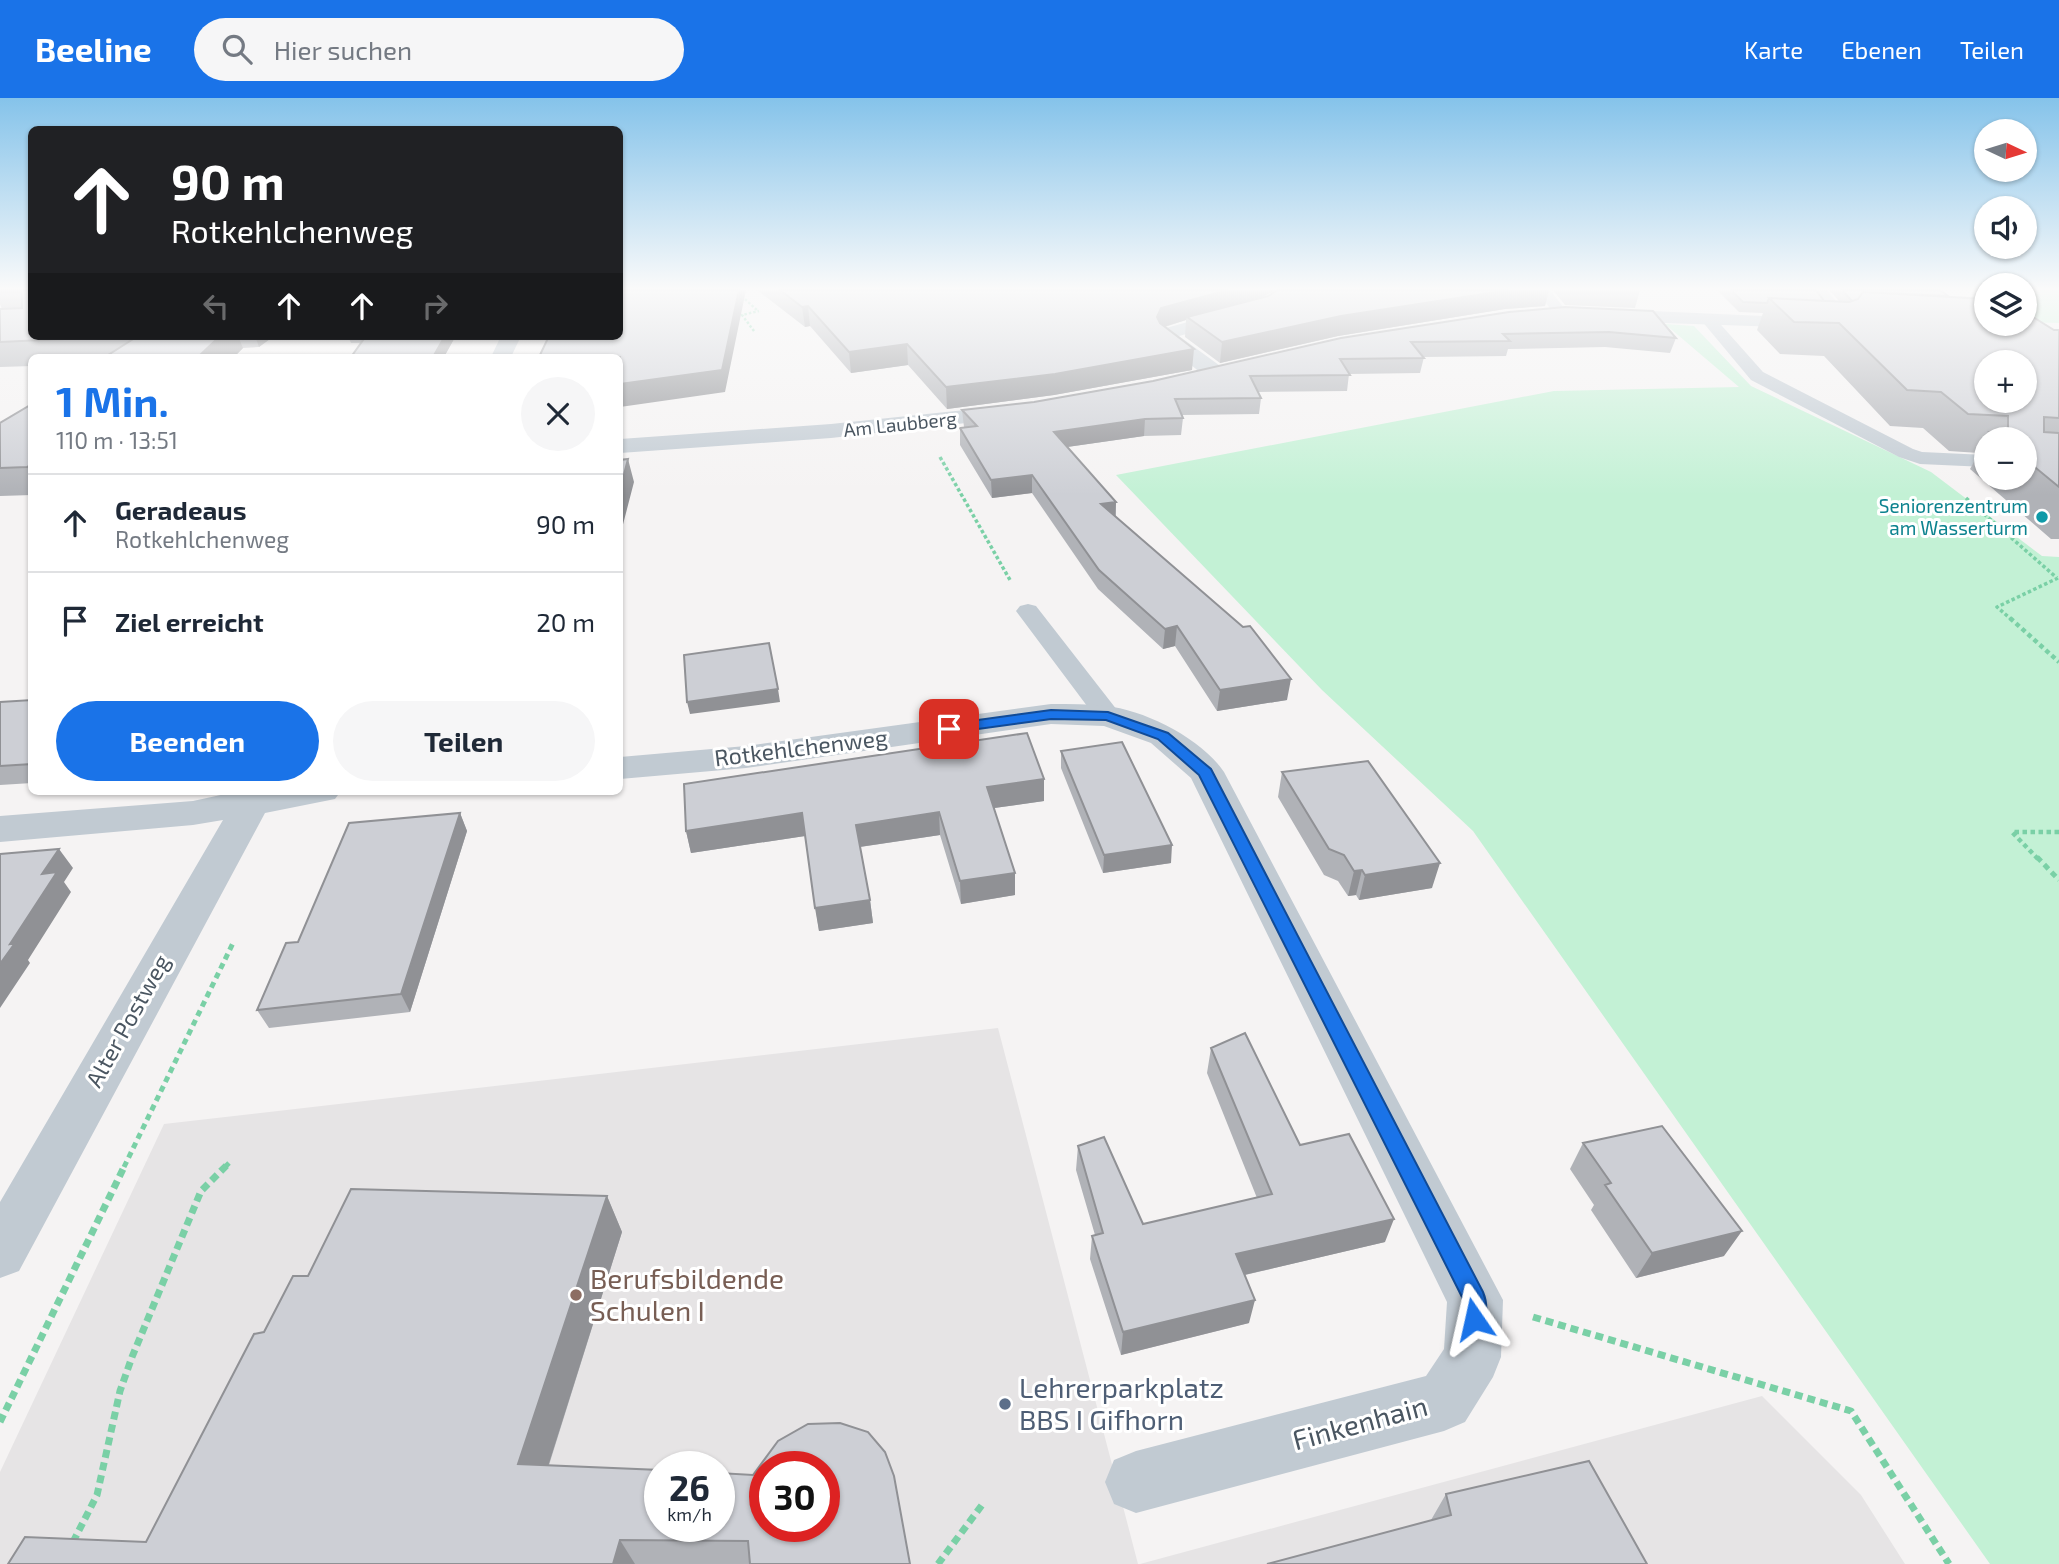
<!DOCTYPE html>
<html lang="de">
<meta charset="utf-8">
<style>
:root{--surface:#fff;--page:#f6f6f7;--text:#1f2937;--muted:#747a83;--line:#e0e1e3;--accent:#1a73e8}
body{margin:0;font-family:"Exo 2",sans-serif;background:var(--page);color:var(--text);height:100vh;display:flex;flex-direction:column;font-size:26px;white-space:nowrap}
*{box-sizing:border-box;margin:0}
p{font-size:23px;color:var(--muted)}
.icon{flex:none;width:38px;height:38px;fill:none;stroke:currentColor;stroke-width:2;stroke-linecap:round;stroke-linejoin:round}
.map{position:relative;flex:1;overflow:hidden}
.panel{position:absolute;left:28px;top:256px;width:595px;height:441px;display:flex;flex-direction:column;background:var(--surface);border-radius:10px;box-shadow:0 2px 5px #0004}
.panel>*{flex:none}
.guide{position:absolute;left:28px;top:28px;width:595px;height:214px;border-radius:10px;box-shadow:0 2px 5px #0004;background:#202124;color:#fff;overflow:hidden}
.needle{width:46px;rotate:94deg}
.fabs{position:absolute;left:1974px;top:21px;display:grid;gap:14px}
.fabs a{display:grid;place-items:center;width:63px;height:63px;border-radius:50%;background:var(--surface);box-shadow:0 2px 5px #0004;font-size:35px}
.speed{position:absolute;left:644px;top:1353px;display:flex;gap:14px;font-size:35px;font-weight:700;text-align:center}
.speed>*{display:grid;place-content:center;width:91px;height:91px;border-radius:50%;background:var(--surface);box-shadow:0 2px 5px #0004;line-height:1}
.speed small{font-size:18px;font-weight:400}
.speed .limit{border:10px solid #d22;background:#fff;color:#111}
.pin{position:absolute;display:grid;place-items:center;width:60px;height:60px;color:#fff;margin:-30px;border-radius:14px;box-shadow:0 4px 10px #0006}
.me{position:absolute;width:77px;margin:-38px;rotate:349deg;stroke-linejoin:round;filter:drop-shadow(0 0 5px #0008)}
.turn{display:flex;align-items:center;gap:24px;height:147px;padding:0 28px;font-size:32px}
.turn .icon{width:91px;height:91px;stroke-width:2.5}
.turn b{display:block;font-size:49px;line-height:60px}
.lanes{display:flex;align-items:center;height:66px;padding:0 28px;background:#0003;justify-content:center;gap:35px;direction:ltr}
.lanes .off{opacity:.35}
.round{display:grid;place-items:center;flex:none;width:74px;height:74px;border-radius:37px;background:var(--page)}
.headline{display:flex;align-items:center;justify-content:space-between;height:119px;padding:0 28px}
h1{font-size:42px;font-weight:700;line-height:52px;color:var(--accent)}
.cta{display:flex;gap:14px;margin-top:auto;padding:14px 28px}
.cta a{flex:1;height:80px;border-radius:42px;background:var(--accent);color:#fff;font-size:28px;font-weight:700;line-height:80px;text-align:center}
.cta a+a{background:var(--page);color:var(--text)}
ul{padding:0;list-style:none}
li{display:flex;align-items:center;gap:21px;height:98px;padding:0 28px;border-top:2px solid var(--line)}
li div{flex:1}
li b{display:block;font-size:26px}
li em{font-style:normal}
header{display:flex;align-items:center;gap:42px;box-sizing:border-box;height:98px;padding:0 35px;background:var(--accent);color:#fff}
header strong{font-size:33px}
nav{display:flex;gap:38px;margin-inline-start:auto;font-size:24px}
.search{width:490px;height:63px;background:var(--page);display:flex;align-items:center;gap:18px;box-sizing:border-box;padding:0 24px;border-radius:38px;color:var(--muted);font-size:26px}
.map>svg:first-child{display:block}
.education{fill:#e6e4e5;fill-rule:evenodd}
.green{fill:#c3f1d5}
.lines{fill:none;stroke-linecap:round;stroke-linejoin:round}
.path-far4{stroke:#7ad0a6;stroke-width:2.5;stroke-dasharray:2.5 2;stroke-linecap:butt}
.path-far3{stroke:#7ad0a6;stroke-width:3.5;stroke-dasharray:3.5 2.5;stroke-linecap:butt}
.path-far2{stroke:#7ad0a6;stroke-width:4.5;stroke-dasharray:4.5 3.5;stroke-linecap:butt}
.path-far1{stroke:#7ad0a6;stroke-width:5;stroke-dasharray:6 4.5;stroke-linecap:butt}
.path{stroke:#7ad0a6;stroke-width:7;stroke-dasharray:8 5;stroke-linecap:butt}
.lane{fill:#c1cad2;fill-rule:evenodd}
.street{fill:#c1cad2;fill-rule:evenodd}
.wall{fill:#b0b2b7;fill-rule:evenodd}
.shaded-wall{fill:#909195}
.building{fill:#cdcfd5;stroke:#909195;stroke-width:2;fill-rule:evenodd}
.route{fill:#1a73e8;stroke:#114b97;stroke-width:2}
.culture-dot{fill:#0f9aa8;stroke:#fff;stroke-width:2.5}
.education-dot{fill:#8d6e63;stroke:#fff;stroke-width:2.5}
.service-dot{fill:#5c6f8a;stroke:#fff;stroke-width:2.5}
.labels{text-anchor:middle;stroke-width:6;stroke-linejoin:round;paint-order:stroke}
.far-street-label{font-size:19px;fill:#4a5661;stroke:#fff}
.far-culture-label{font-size:19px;fill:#0d838f;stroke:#fff;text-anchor:end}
.street-label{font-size:23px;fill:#4a5661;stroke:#fff}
.near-education-label{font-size:28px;fill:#785e54;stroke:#fff;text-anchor:start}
.near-service-label{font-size:28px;fill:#4e5e75;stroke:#fff;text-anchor:start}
.near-street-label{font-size:28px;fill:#4a5661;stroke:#fff}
</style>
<header>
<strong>Beeline</strong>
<div class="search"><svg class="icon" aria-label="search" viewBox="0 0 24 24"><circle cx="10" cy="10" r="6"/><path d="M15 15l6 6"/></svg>Hier suchen</div>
<nav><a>Karte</a><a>Ebenen</a><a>Teilen</a></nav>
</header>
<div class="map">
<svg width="2059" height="1466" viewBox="0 0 2059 1466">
<rect width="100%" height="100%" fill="#f5f3f3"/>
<path class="education" d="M998,930l140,536h-1138v-92l164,-348zM660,1368h59v60h-59zM765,1368h59v60h-59z
M1762,1298l99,99 44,69h-765z"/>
<path class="green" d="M2025,192h34v33l-34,-1z
M1665,226l29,2 57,60 180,86 111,84 17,1v1007h-69l-517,-733 -151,-141 -206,-215 438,-84 185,-4z"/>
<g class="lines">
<path class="path-far4" d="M735,192l23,21
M754,233l-12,-16 17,-4"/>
<path class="path-far3" d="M940,359l70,123
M1966,400l91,80
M2012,522l-15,-13 61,-29"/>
<path class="path-far2" d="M2010,520l49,44
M2038,761l-26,-27h47"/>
<path class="path-far1" d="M2037,759l22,23
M124,1069l110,-226
M225,1069l4,-4"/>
<path class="path" d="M1533,1219l318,94 98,153
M0,1324l125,-257
M73,1444l24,-47 23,-104 12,-34 69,-166 26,-26
M938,1466l44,-59"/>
<path class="lane" d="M1536,192h14l18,23 -2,3h-10z
M1709,217l5,2 49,55 150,77 9,3 64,3v12l-66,-3 -21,-7 -148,-77 -50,-60z
M1028,506l8,2 81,104 4,6 -4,6 -9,2 -9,-2 -83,-111 4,-5z"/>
<path class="street" d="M1281,192h23l-39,23 -86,23 44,32 3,5 -3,5h-16l-49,-40 4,-9 89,-24z
M1807,192h19l21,23 3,4 -8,12 -235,-8 -10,-6 10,-6 222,10z
M501,238h20l-10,21h-20z
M1013,307l8,2 3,5 -3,5 -190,21 -211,15v-14l211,-15z
M1051,606c18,0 37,0 55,2 39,4 96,33 118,66l279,528 -2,57 -8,20 -28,45 -21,9 -308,82 -22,-9 -9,-22 9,-22 22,-9 290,-75 18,-27 3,-47 -256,-524 -40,-35 -47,-17 -53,-2 -305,44 -126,11v-22l126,-11z
M239,693h102l-6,8 -70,14 -246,458 -19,7v-76l223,-382 -30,5 -193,17v-26l193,-15z"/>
</g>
<path class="wall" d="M0,192h32v46h242l-15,11 -16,1 -9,9h-202v9l-32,1v-58h2l-2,-5z
M757,192h519l-18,9 10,-3 10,-6h271l-4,16 -40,3 -167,27 -118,27 -35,-26 1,-17 -21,7 27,43 -138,25 -107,14 -39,-44 -57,8 -41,-47 -5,1z
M1553,192h87l-5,18 -70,-3z
M1717,192h99l8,11h15l-10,-11h111l46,34 73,6v209h-8l-81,-70 9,-16 -30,-2 -26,-23 -33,-2 -66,-70 -44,-2 -23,-24 6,-17 -24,-1zM1986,341h39v39h-39z
M1509,214l167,26 -6,15 -65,-6 -97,2 -2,7 -82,1 -4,16 -71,1 -2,17 -89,1 3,6 -2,16 -77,1 1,3 -2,17 -37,1 -77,11 49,55v15l171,183 -70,11 -42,-65 -12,3 -65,-60 -66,-96 -40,5 -32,-53v-17l4,-1 -2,-17 72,-8 119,-21z
M348,238h125l-1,2 -18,1 -10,18h-93l11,-14h-11z
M32,306v91l-32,1v-73z
M32,602v83l-32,2v-83z
M1061,653l110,112 -68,10 -42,-105z
M1282,674l150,116 -73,12 -3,-5 -8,1 -10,-15 -14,-6 -46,-78z
M1044,681v22l-50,7 21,87 -54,9 -21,-69 -80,12 10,53 3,23 -54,8 -14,-95 -114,17 -5,-22z
M460,715l7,18 -57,181 -141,16 -12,-18 41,-68z
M1211,950l89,97 85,97 -140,33 4,48 -128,32 -31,-96 2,-23 3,-1 -19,-65 2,-24 65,78 114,-26 -50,-125z
M1583,1045l141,113 -88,22 -45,-68 3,-5 -24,-36z
M607,1098l15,36 -73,233 361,99h-902l138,-22 118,-210 44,-56z
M1446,1396l201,70 -216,-44z"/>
<path class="shaded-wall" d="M739,192h7l-21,102 -105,15v-23z
M1228,192h48l-26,13 -63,14 -1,3 -26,8 -3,-11 4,-9z
M1509,192h40l-4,16 -40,3 -167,27 -118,27 2,-21 119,-26z
M808,208l2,20 -5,1 -3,-20z
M220,238h18l5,12 -9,9h-36z
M255,238h19l-15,11z
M445,238h8l1,3 -10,18h-11z
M907,246l1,21 -57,8 -2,-21z
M1194,251l-2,21 -138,25 -107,14 -1,-22z
M1145,321l-1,17 -91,13 1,-17z
M628,361l6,23 -14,54v-46z
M32,366v12l-5,-9z
M1032,377v18l-40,5 -1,-18z
M1116,404l-1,18 -14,-16z
M1177,528l-2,20 -12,3 2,-20z
M1291,581l-4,21 -70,11 3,-21z
M778,591l2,13 -90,12 -3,-12z
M1044,681v22l-57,8v-22z
M939,714l1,23 -81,12 -3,-22z
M460,715l7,18 -57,181 -9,-18z
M802,715l3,23 -114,17 -5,-22z
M1172,747l-1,18 -68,10 1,-18z
M59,751l14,19 -9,14 7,10 -43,68 2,3 -30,45v-44l42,-90z
M1440,765l-8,25 -73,12 6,-25z
M1362,772l-6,25 -8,1 6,-25z
M1015,775v22l-54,9 -1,-23z
M870,802l3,23 -54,8 -4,-23z
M607,1098l15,36 -83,263 -21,-31z
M1394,1121l-9,23 -154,36 5,-24z
M1742,1133l-18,25 -88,22 16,-25z
M1255,1202l-6,23 -128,32 2,-23z
M620,1442l15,24h-22z"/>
<path class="building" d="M0,192h32v46h98l-130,6v-33l22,-1v-16h-22z
M620,192h119l-17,80 -102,14v-27h-81l10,-21h71z
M780,192h448l-67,18 -4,9 3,6 34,26 -139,25 -109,13 -39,-43 -58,8 -41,-46 -6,1z
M1278,192h231l-168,26 -119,26 -35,-25 81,-21z
M1731,192h85l8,11 -55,-3 -2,5 -24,-1z
M1842,192h98l8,6 -85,-4 -5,7 -6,2z
M1863,194l123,7v25h39v-12l29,18h5v88l-15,-1v15l15,1v54l-34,-28v-20h-25l-10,-7h18v-16l-40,-2 -27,-22 -34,-2 -68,-67 -45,-1 -25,-24 80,4 9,-3zM1986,264h39v39h-39z
M1565,209l88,4 23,27 -67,-6 -106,2 7,7 -99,1 13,16 -84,1 10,16 -100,1 11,22 -86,1 8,19 -38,1 -91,13 62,70 -15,2 142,123 7,-1 41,53 -71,11 -43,-64 -12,3 -66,-59 -67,-95 -41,5 -31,-52 17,-2 -15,-16 72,-8 119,-21 188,-43 168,-26z
M138,238h82l-22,21h-93z
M366,238h79l-12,21h-82z
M32,306v60l-5,3 -27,1v-45z
M628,361l-8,31v-30z
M769,545l9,46 -91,13 -3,-47z
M32,602v64l-32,2v-64z
M1027,635l17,46 -57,8 28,86 -55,8 -21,-69 -83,13 14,75 -55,8 -13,-95 -116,18 -2,-47z
M1122,644l50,103 -68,10 -43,-104z
M1368,663l72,102 -75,12 -3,-5 -8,1 -10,-16 -15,-6 -47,-77z
M460,715l-59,181 -144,16 29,-67 12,-1 51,-119z
M59,751l-17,25 15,-2 -47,72 5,-1 -15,21v-110z
M1245,935l55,112 49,-11 45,85 -158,35 19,46 -132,32 -31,-96 11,-3 -25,-87 26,-9 39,87 129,-30 -61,-146z
M1662,1028l80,105 -90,22 -47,-68 6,-2 -28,-40z
M351,1091l256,7 -89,268 142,6v56h59v-53l34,2 25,-34 30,-17 32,-1 28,9 17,20 9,24 16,88h-160l-2,-23 -128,-1 -7,24h-605l17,-27 121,5 108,-208 10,-2 29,-56h15zM765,1368h59v60h-59z
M1589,1363l58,103h-380l184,-49 -5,-21z"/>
<linearGradient id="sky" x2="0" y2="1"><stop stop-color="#85c3ea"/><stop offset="0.48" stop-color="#fafafa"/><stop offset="1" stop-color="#fafafa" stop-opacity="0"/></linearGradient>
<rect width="2059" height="397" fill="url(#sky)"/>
<path class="route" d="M1051,612l57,2 60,21 43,36 272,523c5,12 4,24 0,35l-9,3 -8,-3 -3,-8 1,-18 -265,-526 -41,-36 -52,-19 -55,-1 -102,14 -7,-4 7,-5z"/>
<circle class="culture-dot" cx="2042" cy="419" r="7"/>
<circle class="education-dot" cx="576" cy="1197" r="7"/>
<circle class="service-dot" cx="1005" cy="1306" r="7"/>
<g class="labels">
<g class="far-street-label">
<text transform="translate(900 326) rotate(-6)" y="7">Am Laubberg</text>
</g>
<g class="far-culture-label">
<text x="2028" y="415">Seniorenzentrum<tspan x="2028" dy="22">am Wasserturm</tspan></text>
</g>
<g class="street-label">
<text transform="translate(801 650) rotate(-7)" y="8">Rotkehlchenweg</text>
<text transform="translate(128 923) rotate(-61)" y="8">Alter Postweg</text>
</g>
<g class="near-education-label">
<text x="590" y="1191">Berufsbildende<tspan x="590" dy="32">Schulen I</tspan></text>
</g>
<g class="near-service-label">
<text x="1019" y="1300">Lehrerparkplatz<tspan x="1019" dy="32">BBS I Gifhorn</tspan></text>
</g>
<g class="near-street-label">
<text transform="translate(1360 1325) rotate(-15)" y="10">Finkenhain</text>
</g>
</g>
</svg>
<div class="fabs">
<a><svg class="needle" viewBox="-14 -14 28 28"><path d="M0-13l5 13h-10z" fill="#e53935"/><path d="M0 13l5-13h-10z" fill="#747a83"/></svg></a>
<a><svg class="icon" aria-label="sound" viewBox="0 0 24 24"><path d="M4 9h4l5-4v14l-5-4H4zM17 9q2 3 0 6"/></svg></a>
<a><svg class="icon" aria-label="layers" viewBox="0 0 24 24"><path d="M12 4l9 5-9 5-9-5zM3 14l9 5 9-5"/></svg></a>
<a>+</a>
<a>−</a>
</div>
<div class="speed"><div>26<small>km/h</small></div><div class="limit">30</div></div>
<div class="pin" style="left:949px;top:631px;background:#d93025"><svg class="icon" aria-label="arrive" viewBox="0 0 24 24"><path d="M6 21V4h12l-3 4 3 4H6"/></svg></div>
<svg class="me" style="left:1474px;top:1221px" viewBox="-20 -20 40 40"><path d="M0-17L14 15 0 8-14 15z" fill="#1a73e8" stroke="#fff" stroke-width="4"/></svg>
<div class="guide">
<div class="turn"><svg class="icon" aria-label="ahead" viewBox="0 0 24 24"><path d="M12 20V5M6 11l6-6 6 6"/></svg><div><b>90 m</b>Rotkehlchenweg</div></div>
<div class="lanes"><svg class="icon off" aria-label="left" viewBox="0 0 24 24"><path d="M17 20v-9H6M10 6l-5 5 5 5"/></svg><svg class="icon" aria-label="ahead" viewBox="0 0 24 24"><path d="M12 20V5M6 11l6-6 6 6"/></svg><svg class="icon" aria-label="ahead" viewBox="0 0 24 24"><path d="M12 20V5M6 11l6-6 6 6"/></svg><svg class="icon off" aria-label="right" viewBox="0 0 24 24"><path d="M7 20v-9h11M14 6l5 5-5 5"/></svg></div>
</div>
<section class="panel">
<div class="headline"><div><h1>1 Min.</h1><p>110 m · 13:51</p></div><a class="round"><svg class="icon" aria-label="close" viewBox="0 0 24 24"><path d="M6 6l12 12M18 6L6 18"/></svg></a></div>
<ul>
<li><svg class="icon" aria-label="ahead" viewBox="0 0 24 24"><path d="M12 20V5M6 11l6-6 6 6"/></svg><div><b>Geradeaus</b><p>Rotkehlchenweg</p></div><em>90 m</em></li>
<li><svg class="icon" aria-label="arrive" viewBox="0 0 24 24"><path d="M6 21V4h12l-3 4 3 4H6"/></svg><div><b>Ziel erreicht</b></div><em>20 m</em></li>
</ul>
<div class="cta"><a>Beenden</a><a>Teilen</a></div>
</section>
</div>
